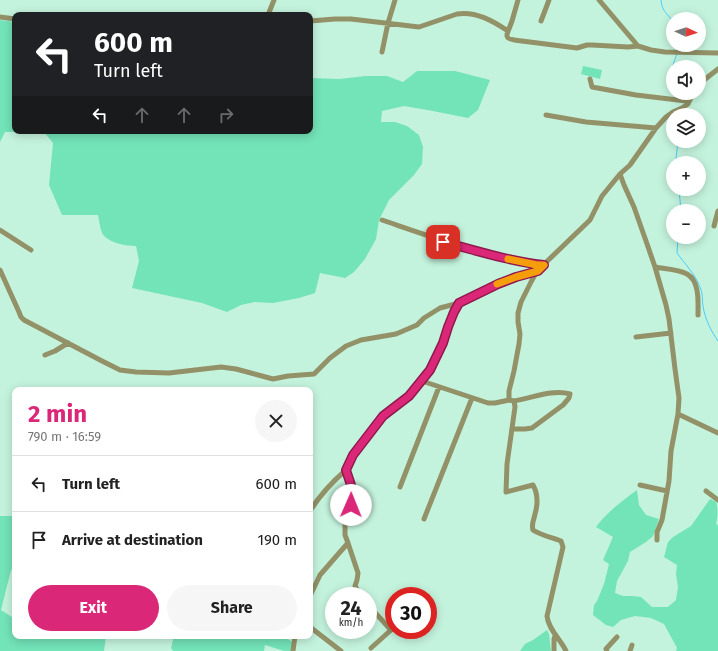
<!DOCTYPE html>
<meta charset="utf-8">
<style>
:root{--surface:#fff;--page:#f6f6f6;--text:#222;--muted:#767676;--line:#e0e0e0;--accent:#db2777}
body{margin:0;font-family:"Fira Sans",sans-serif;background:var(--page);color:var(--text);height:100vh;display:flex;flex-direction:column;font-size:15px;white-space:nowrap}
*{box-sizing:border-box;margin:0}
p{font-size:13px;color:var(--muted)}
.icon{flex:none;width:22px;height:22px;fill:none;stroke:currentColor;stroke-width:2;stroke-linecap:round;stroke-linejoin:round}
.map{position:relative;flex:1;overflow:hidden}
.side{position:absolute;left:12px;top:387px;width:301px;height:252px;display:flex;flex-direction:column;background:var(--surface);border-radius:8px;box-shadow:0 2px 10px #0003}
.side>*{flex:none}
.hud{position:absolute;left:12px;top:12px;width:301px;height:122px;border-radius:8px;box-shadow:0 2px 10px #0003;background:#202124;color:#fff;overflow:hidden}
.needle{width:26px;rotate:94deg}
.buttons{position:absolute;left:666px;top:12px;display:grid;gap:8px}
.buttons a{display:grid;place-items:center;width:40px;height:40px;border-radius:50%;background:var(--surface);box-shadow:0 2px 10px #0003;font-size:20px}
.speed{position:absolute;left:325px;top:587px;display:flex;gap:8px;font-size:20px;font-weight:700;text-align:center}
.speed>*{display:grid;place-content:center;width:52px;height:52px;border-radius:50%;background:var(--surface);box-shadow:0 2px 10px #0003;line-height:1}
.speed small{font-size:10px;font-weight:400}
.speed .limit{border:6px solid #d22;background:#fff;color:#111}
.pin{position:absolute;display:grid;place-items:center;width:34px;height:34px;color:#fff;margin:-17px;border-radius:8px;box-shadow:0 2px 6px #0006}
.me{position:absolute;width:44px;margin:-22px;rotate:1deg;stroke-linejoin:round;filter:drop-shadow(0 0 3px #0008)}
.turn{display:flex;align-items:center;gap:14px;height:84px;padding:0 16px;font-size:18px}
.turn .icon{width:52px;height:52px;stroke-width:2.5}
.turn b{display:block;font-size:28px;line-height:34px}
.lanes{display:flex;align-items:center;height:38px;padding:0 16px;background:#0003;justify-content:center;gap:20px;direction:ltr}
.lanes .off{opacity:.35}
.round{display:grid;place-items:center;flex:none;width:42px;height:42px;border-radius:21px;background:var(--page)}
.overview{display:flex;align-items:center;justify-content:space-between;height:68px;padding:0 16px}
h1{font-size:24px;font-weight:700;line-height:30px;color:var(--accent)}
.primary-button{display:flex;gap:8px;margin-top:auto;padding:8px 16px}
.primary-button a{flex:1;height:46px;border-radius:24px;background:var(--accent);color:#fff;font-size:16px;font-weight:700;line-height:46px;text-align:center}
.primary-button a+a{background:var(--page);color:var(--text)}
ul{padding:0;list-style:none}
li{display:flex;align-items:center;gap:12px;height:56px;padding:0 16px;border-top:1px solid var(--line)}
li div{flex:1}
li b{display:block;font-size:15px}
li em{font-style:normal}
.map>svg:first-child{display:block}
.green{fill:#73e3b8}
.lines{fill:none;stroke-linecap:round;stroke-linejoin:round}
.stream{stroke:#47cdfd;stroke-width:1}
.minor{stroke:#939167;stroke-width:5}
.route-casing{stroke:#8e194d;stroke-width:10}
.route{stroke:#db2777;stroke-width:7}
.slow{stroke:#f59e0b;stroke-width:7}
</style>
<div class="map">
<svg width="718" height="651" viewBox="0 0 718 651">
<rect width="100%" height="100%" fill="#c4f3dd"/>
<path class="green" d="M0,20l15,2v109h295v-53l29,1 27,-3h21l16,6 14,-11h38l35,9 -12,30 -10,8 -35,-7 -29,-5 -22,5 -1,11h14l12,4 12,9 4,12 -1,17 -8,11 -25,25 -10,20 -3,19 -11,20 -11,13 -9,6 -25,-5 -5,20 -16,5 -26,5 -18,-1 -14,3 -14,7 -25,-9 -70,-15 7,-27 -3,-15c-10,0 -28,-3 -34,-13 -2,-5 -3,-13 -4,-18h-36l-13,-30 4,-42 -9,-11h-39l-5,10z
M583,66l19,4 -2,9 -19,-5z
M637,490l2,15 7,10 13,4 -6,17 -7,6 -16,10 -2,9 -11,20 -2,12 8,3h9l9,1 11,10h16l8,-7 2,-13 -2,-13 1,-9 -13,-8 4,-15 5,-5 18,-11 19,-27c1,0 6,3 6,3 2,5 2,15 0,21l2,3v125h-42l1,-3 -13,-24 -13,-6 -16,-2 -14,4 -8,7 -7,-2 -13,-10 1,-10 3,-4 7,-17 5,-20 -6,-4 10,-23 -17,-10c11,-15 26,-26 41,-37z
M0,516h12l3,2v51l-4,1 -10,40 14,9v17h91l-2,15h-104z
M547,630l2,4 2,17h-31l5,-7 8,-4z
M174,636h108l11,6 -2,9h-7l-19,-6 -1,6h-91l-2,-3z"/>
<g class="lines">
<path class="stream" d="M661,0c1,13 7,13 12,22
M679,49v-4
M673,79c-3,-9 1,-17 4,-25
M679,93l2,5
M683,115l1,-4
M676,163v-4l2,-18
M679,189l2,22
M678,237l-1,16c8,11 18,21 23,34 3,6 2,13 3,19 2,13 8,25 15,35"/>
<path class="minor" d="M518,0l-6,21 -5,13v2l1,2 6,2 63,8 10,-3h5l36,2 10,-1 13,4 14,2 53,1
M599,0l39,46
M268,15l6,-15
M0,17l15,2
M310,21l25,-2h16l68,8 38,-13c19,-3 36,7 51,17
M541,21l8,-21
M382,52l6,-29 7,-23
M590,79l2,8 44,8 50,6 4,-1
M699,84l19,-15
M546,115l40,7 70,6
M620,174l4,11 10,22 12,34 9,26 11,38 3,14 6,50 4,29 -1,16 -7,37 -2,30 -7,39 -5,12v8
M382,220c38,13 76,27 117,36 15,4 30,8 45,9
M714,226l4,-15
M0,230l31,20
M655,267c10,2 23,2 32,7 13,7 11,28 11,41
M0,270l19,42 2,5 3,3 78,41 18,9 16,2 33,1 52,-6 15,2 37,10 15,-3 26,-2 16,-16 16,-12 15,-6 35,-6 21,-9 7,-7 16,-10 19,-5
M636,337l35,-4
M45,355l10,-4 13,-8
M422,381l66,22h7l14,-3
M678,414l40,19
M512,429h13l7,-1 31,-23 6,-7 1,-4c-17,-5 -38,4 -56,7
M640,485l27,6
M400,487l39,-100
M706,491l12,9
M310,511c10,-16 22,-29 36,-41
M424,519l48,-121
M348,543l10,30 -1,7 -2,6 6,10
M310,596l10,-21 20,-23 8,-9 -3,-8v-14l9,-24 -1,-8 -7,-19 7,-15 30,-39 26,-20 21,-26 13,-27 11,-31 5,-9 39,-19 18,-7 21,-6
M368,605l23,25 -20,18
M310,627l31,24
M293,651l2,-15
M554,651v-12l1,-3
M566,651c-5,-11 -18,-22 -19,-35l16,-69 -2,-6c-9,-4 -19,-5 -28,-11 -2,-6 1,-10 2,-16 3,-10 3,-20 -2,-29l-27,7 1,-28 8,-57 -1,-6 -5,-1v-9l5,-20 5,-27 1,-10 -2,-12v-9l3,-11 10,-20 6,-11 53,-51 12,-24 18,-22 10,-9 26,-37 10,-11 7,-5 9,-4 6,-4 5,-11
M607,651l-1,-2 11,-12
M630,651l2,-6"/>
</g>
<g class="lines">
<g class="route-casing">
<path id="route" d="M351,505c4,-14 -1,-22 -5,-35l7,-15 30,-39 26,-20 21,-26 13,-27 5,-16 6,-15 5,-9 39,-19 18,-7 22,-6 6,-6c-14,-1 -27,-4 -40,-7 -21,-5 -41,-11 -61,-16"/>
</g>
<use href="#route" class="route"/>
<path class="slow" d="M497,284l19,-7 22,-6 6,-6h-7l-29,-6"/>
</g>
</svg>
<div class="buttons">
<a><svg class="needle" viewBox="-14 -14 28 28"><path d="M0-13l5 13h-10z" fill="#e53935"/><path d="M0 13l5-13h-10z" fill="#767676"/></svg></a>
<a><svg class="icon" aria-label="sound" viewBox="0 0 24 24"><path d="M4 9h4l5-4v14l-5-4H4zM17 9q2 3 0 6"/></svg></a>
<a><svg class="icon" aria-label="layers" viewBox="0 0 24 24"><path d="M12 4l9 5-9 5-9-5zM3 14l9 5 9-5"/></svg></a>
<a>+</a>
<a>−</a>
</div>
<div class="speed"><div>24<small>km/h</small></div><div class="limit">30</div></div>
<div class="pin" style="left:443px;top:242px;background:#d93025"><svg class="icon" aria-label="arrive" viewBox="0 0 24 24"><path d="M6 21V4h12l-3 4 3 4H6"/></svg></div>
<svg class="me" style="left:351px;top:505px" viewBox="-20 -20 40 40"><circle r="19" fill="#fff"/><path d="M0-13L10 11 0 6-10 11z" fill="#db2777"/></svg>
<div class="hud">
<div class="turn"><svg class="icon" aria-label="left" viewBox="0 0 24 24"><path d="M17 20v-9H6M10 6l-5 5 5 5"/></svg><div><b>600 m</b>Turn left</div></div>
<div class="lanes"><svg class="icon" aria-label="left" viewBox="0 0 24 24"><path d="M17 20v-9H6M10 6l-5 5 5 5"/></svg><svg class="icon off" aria-label="ahead" viewBox="0 0 24 24"><path d="M12 20V5M6 11l6-6 6 6"/></svg><svg class="icon off" aria-label="ahead" viewBox="0 0 24 24"><path d="M12 20V5M6 11l6-6 6 6"/></svg><svg class="icon off" aria-label="right" viewBox="0 0 24 24"><path d="M7 20v-9h11M14 6l5 5-5 5"/></svg></div>
</div>
<section class="side">
<div class="overview"><div><h1>2 min</h1><p>790 m · 16:59</p></div><a class="round"><svg class="icon" aria-label="close" viewBox="0 0 24 24"><path d="M6 6l12 12M18 6L6 18"/></svg></a></div>
<ul>
<li><svg class="icon" aria-label="left" viewBox="0 0 24 24"><path d="M17 20v-9H6M10 6l-5 5 5 5"/></svg><div><b>Turn left</b></div><em>600 m</em></li>
<li><svg class="icon" aria-label="arrive" viewBox="0 0 24 24"><path d="M6 21V4h12l-3 4 3 4H6"/></svg><div><b>Arrive at destination</b></div><em>190 m</em></li>
</ul>
<div class="primary-button"><a>Exit</a><a>Share</a></div>
</section>
</div>
